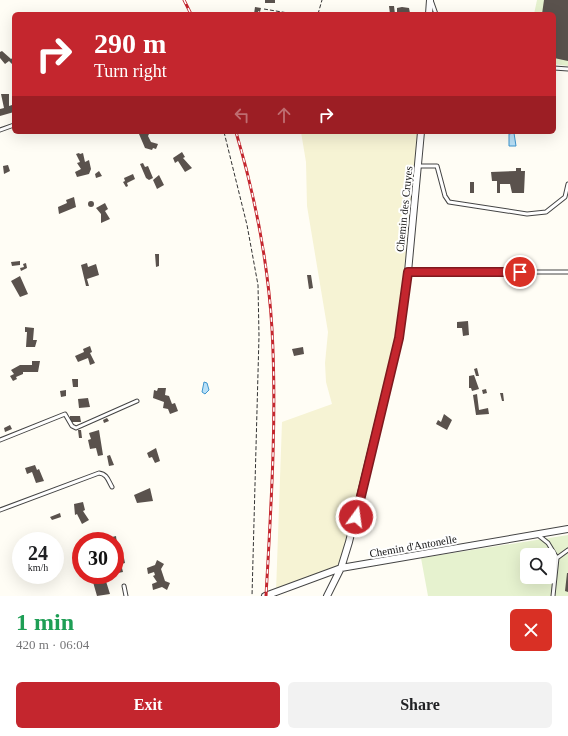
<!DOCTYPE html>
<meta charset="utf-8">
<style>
:root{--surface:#fff;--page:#f2f2f2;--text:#202124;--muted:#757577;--accent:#c4262e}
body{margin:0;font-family:"Times New Roman",serif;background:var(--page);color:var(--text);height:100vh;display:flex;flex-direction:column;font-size:15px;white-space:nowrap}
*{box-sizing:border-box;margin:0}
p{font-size:13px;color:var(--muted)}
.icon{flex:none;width:22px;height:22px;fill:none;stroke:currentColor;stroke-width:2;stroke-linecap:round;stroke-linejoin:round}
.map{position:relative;height:596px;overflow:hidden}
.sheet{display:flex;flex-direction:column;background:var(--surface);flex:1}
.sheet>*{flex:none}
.guide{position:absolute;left:12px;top:12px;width:544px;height:122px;border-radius:6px;box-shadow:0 4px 16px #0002;background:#c4262e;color:#fff;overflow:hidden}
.fabs{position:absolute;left:520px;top:548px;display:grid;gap:8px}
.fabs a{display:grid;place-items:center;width:36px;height:36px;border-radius:6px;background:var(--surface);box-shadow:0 4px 16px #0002;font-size:20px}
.speed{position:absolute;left:12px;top:532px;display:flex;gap:8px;font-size:20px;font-weight:700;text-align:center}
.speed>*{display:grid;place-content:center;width:52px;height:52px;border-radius:50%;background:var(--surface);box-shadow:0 4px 16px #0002;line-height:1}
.speed small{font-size:10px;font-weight:400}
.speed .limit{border:6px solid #d22;background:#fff;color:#111}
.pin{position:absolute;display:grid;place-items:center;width:34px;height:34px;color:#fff;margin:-17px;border:2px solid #fff;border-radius:50%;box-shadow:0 1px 4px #0007}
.me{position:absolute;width:44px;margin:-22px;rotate:14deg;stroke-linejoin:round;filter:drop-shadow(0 0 3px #0008)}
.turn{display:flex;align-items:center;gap:14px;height:84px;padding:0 16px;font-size:18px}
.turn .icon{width:52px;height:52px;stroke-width:2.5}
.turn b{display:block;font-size:28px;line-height:34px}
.lanes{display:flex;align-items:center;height:38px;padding:0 16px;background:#0003;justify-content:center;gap:20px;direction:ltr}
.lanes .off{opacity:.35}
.round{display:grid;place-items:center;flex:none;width:42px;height:42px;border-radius:6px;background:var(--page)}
.head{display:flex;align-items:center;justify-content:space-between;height:68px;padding:0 16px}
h1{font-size:24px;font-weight:700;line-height:30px;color:#1e9e55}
.cta{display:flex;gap:8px;margin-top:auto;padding:8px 16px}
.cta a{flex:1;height:46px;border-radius:6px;background:var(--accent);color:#fff;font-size:16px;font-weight:700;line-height:46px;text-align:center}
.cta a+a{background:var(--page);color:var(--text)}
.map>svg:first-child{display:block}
.farmland{fill:#f6f3d4}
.pitch{fill:#e6f2cf;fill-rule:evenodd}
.water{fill:#b9e0f7;stroke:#3f96cf}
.building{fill:#5a524d}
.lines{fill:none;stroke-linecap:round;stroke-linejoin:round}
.service-casing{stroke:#444;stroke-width:5}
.minor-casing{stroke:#444;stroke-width:8}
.path{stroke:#333;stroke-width:1;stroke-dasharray:4 2;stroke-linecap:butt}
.service{stroke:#fff;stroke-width:3}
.minor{stroke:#fff;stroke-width:6}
.rail-casing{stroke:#c4262e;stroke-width:3}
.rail{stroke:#fff;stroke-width:1.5;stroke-dasharray:4.5;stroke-linecap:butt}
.route-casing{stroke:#7f191e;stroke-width:10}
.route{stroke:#c4262e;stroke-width:7}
.labels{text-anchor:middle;stroke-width:4;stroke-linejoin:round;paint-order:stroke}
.street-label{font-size:11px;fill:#111;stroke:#fff}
</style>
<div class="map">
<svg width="568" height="596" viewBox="0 0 568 596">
<rect width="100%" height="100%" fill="#fffdf5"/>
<path class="farmland" d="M301,132h120l-13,140 -19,108 -48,188 -65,24 6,-170 50,-18 -6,-22 -1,-19 3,-31 -21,-126 -1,-44z"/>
<path class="pitch" d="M537,0h31v66l-14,-2v-50h-20z
M568,535v61h-140l-7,-38zM527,555h22v22h-22z"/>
<path class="water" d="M514,133l2,13h-7v-12z
M204,382l3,1 2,7 -4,4 -3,-2z"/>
<path class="building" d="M265,0h10v3h-10z
M544,0h24v61l-14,-3v-44h-12z
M389,6h5l1,8h-5z
M255,7l6,1 -1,4 -2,-1v3h-4z
M402,7l7,1 1,5 -11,1v-2h-2v-4z
M2,51l9,8 3,-2v5l-2,2 -3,-3 -4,3 -5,-6v-6z
M1,94h8v12l3,-1 2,7 -14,4v-7l4,-1z
M141,132h9l-2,4 3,6 7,2 -2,5 -3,-1 -1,2 -7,-2 -6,-14z
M182,152l3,5 -2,1 9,10 -7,4 -7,-11 -3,2 -2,-5z
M79,153l1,1 3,-1 2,9 4,-2 2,9 -2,5 -12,3 -2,-5 6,-3 -4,-6 3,-1 -4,-8z
M143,163l2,4 3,-1 5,12 -4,2 -3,-2 -6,-14z
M8,165l2,6 -6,3 -1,-8z
M516,168h5v3h4l-1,22h-12l-2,-9h-10v9h-3v-12h-5l-1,-9 25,-1z
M99,171l3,5 -6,2 -1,-4z
M133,174l2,5 -8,4 1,3 -2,1 -3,-5 2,-1 -1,-3z
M159,175l5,10 -7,4 -4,-9z
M470,182h4v11h-4z
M74,197l2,10 -17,7 -1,-7 9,-4 -1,-3z
M88 204a3 3 0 1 1 6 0a3 3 0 1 1-6 0Z
M105,203l3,6 -3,2 5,8 -9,4v-9l-5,-6z
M155,254h4v12l-3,1z
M20,261v4l-8,1 -1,-4z
M26,263l1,5 -6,3 -1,-3 4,-1 -1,-3z
M87,263l1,4 8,-3 3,11 -12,4 2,7h-3l-5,-21z
M307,275h4l2,13 -4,1z
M20,276l8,18 -8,3 -9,-16z
M468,321l1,14 -6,1 -1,-8h-5v-6z
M25,327l9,1 -1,12h4l-2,7h-9l1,-15h-2z
M90,346l2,6 -2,1 5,10 -5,2 -2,-7 -10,4 -3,-6 9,-4 -1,-3z
M303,347l1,7 -10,2 -2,-7z
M32,361h8l-2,11h-15v2l-7,3 1,2 -4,2 -3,-5 4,-2 -3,-4 9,-5h12z
M477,368l2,8h-3l-2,-7z
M474,375l5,14 -7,2 -1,-3h-2v-12z
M72,379h6v8h-5z
M158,388h8l-1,7 4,1 3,8 3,-1 3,8 -8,3 -2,-5 -5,-1 1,-6 -11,-4 1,-8 3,1z
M486,389l1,4 -4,1 -1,-4z
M66,390v6l-5,1 -1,-6z
M500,393h3l1,8h-2z
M477,394l2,16 9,-2 1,6 -13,1 -3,-20z
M88,398l2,9 -11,1 -1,-9z
M444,414l8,6 -5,10 -11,-6 2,-4 3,2z
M70,416h10l1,6h-11z
M107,418l2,3 -5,2 -1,-3z
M10,425l2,4 -7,3 -1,-4z
M78,430h3l1,8h-3z
M99,430l4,25 -5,1 -2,-8 -6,1 -2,-9 3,-1 -2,-6z
M156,448l4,13 -5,2 -3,-6 -3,1 -2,-5z
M110,455l4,10 -5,1 -2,-10z
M35,465l2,5 2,-1 5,12 -8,2 -4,-11 -5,2 -2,-6z
M150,488l3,13 -16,2 -3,-8z
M83,502l2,8 -2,1 6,9 -7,4 -5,-10 -2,1 -1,-11z
M60,513l1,4 -9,3 -2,-3z
M116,536l2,16 4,-1 1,3 -6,1 2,5 5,-2 1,5 -4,1 2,8 -5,1 -3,-13v-19h-2l-1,-4z
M157,560l7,4 -3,5 4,12 5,2 -3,7 -5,-3 -9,3 -1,-6 5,-2 -4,-6 2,-1 -1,-3 -6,2 -1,-6 8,-3z
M567,573h1v19l-3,-1z
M91,575h13l6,19 -13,2z"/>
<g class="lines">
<g class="service-casing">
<path id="service" d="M431,0l5,14
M554,68l14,1
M0,130l14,-5
M419,166h18l8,30 4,6 78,12 19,-2 19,-15 3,-13
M408,272h160
M0,440l65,-26 7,12 4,2 61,-27
M0,510l99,-37c8,1 9,7 13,14
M538,535l10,8 9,15
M124,586l2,10
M553,596l4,-38 11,-8"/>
</g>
<g class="minor-casing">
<path id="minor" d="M429,14l1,-14
M265,596l76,-28 227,-39
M327,596l14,-28 8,-26 50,-204 9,-66 13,-140"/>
</g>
<path class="path" d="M264,9l30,5
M318,14l4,-14
M224,132l23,93 11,60 1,51 -7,260"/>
<use href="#service" class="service"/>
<use href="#minor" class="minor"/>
<g class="rail-casing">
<path id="rail" d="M184,0l7,14
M236,132c19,64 32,130 36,197 5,89 -1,178 -6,267"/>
</g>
<use href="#rail" class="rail"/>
</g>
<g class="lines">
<g class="route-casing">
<path id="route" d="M356,517l43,-179 9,-66h112"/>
</g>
<use href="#route" class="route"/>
</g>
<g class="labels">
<g class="street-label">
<text transform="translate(404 209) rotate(-84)" y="4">Chemin des Cruyes</text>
<text transform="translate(413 546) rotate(-10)" y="4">Chemin d'Antonelle</text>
</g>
</g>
</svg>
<div class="fabs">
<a><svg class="icon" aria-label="search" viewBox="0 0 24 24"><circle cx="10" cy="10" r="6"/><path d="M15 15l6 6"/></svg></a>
</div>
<div class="speed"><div>24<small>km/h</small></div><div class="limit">30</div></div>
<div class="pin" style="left:520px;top:272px;background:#d93025"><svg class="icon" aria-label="arrive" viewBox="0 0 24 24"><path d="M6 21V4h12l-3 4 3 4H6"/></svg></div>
<svg class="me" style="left:356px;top:517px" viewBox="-20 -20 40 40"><circle r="17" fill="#c4262e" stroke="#fff" stroke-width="3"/><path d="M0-11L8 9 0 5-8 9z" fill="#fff"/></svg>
<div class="guide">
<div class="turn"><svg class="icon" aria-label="right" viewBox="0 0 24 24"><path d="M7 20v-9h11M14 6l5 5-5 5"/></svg><div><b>290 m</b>Turn right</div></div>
<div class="lanes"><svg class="icon off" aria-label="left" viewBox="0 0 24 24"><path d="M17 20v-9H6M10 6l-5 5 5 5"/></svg><svg class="icon off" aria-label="ahead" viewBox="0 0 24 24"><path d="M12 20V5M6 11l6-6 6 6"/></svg><svg class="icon" aria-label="right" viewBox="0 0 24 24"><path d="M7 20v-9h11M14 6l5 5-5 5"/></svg></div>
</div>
</div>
<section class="sheet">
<div class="head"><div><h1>1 min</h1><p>420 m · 06:04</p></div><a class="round" style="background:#d93025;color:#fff"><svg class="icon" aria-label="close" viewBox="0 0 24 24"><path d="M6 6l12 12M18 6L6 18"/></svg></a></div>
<div class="cta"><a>Exit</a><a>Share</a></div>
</section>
